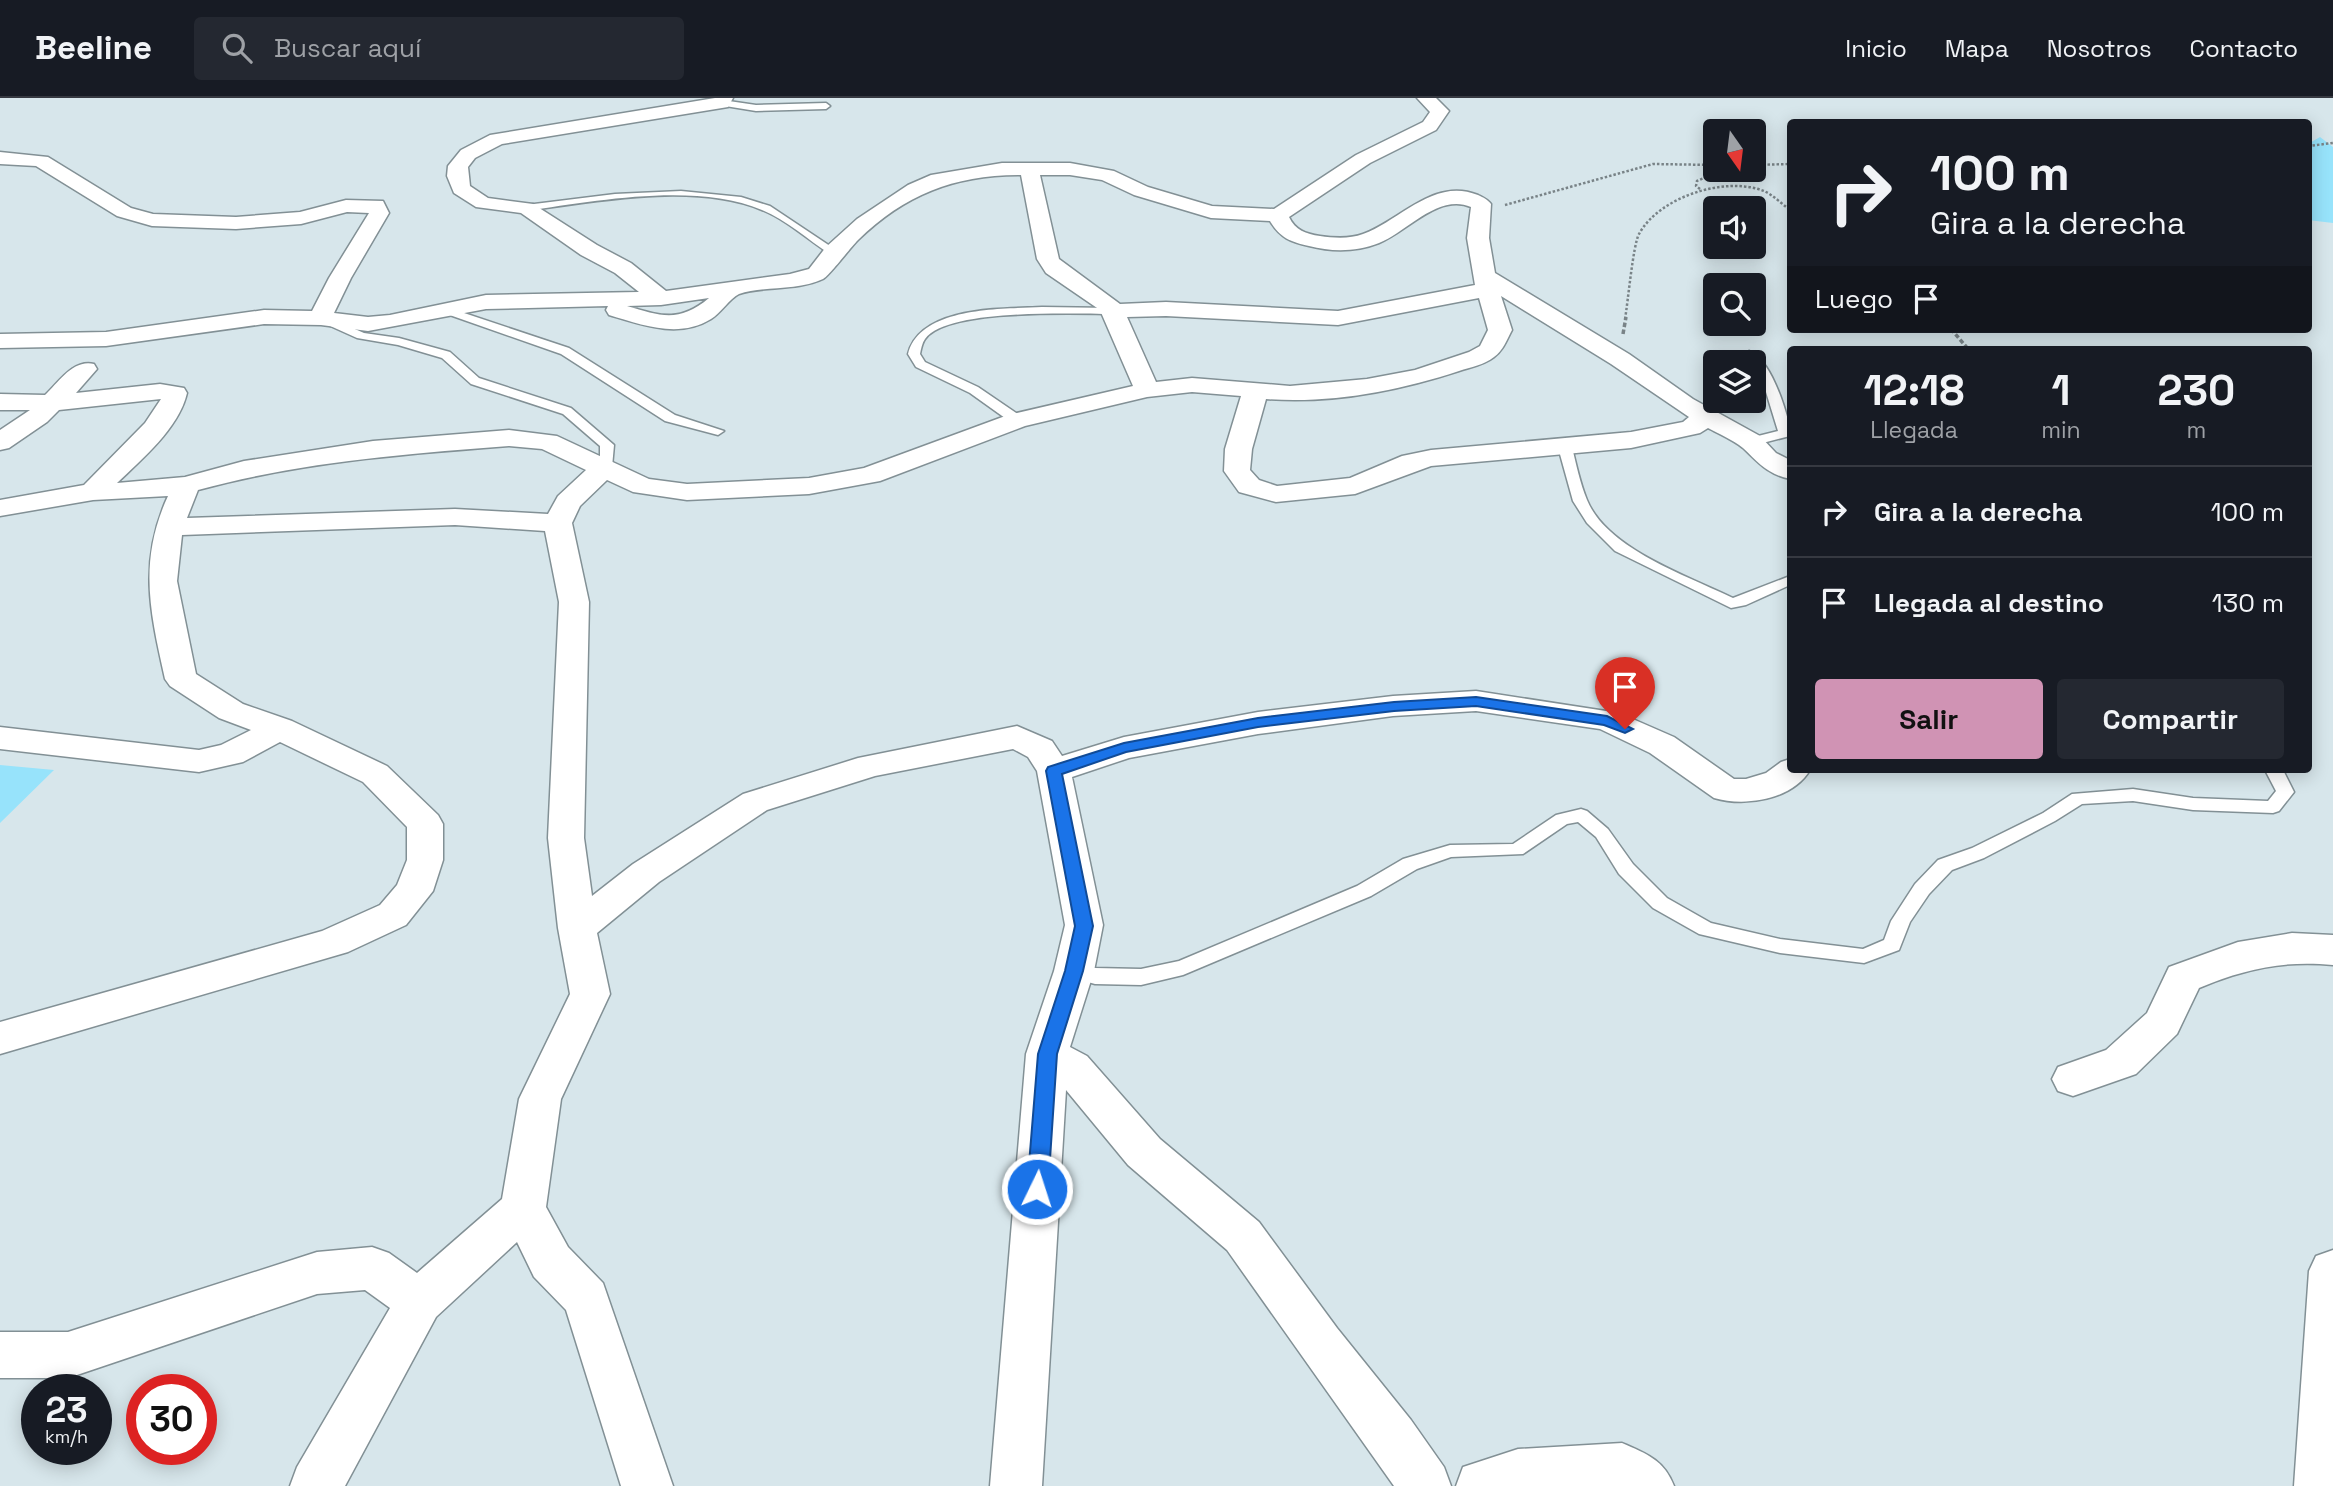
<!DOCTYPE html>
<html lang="es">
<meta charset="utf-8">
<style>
:root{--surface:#171b24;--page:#242831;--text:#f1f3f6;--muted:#9ea1a6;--line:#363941;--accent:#d093b4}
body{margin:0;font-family:"Space Grotesk",sans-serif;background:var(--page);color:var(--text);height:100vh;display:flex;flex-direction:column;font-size:26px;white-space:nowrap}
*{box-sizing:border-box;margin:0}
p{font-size:23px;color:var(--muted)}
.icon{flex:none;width:38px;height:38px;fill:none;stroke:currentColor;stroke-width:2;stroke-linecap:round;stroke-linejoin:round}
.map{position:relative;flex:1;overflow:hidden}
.side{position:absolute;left:1787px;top:248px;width:525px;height:427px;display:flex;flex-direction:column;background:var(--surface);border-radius:7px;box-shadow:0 4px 18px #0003}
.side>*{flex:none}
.banner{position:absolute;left:1787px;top:21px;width:525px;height:214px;border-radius:7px;box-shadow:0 4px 18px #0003;background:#171b24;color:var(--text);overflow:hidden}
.needle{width:46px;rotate:166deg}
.controls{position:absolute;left:1703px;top:21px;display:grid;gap:14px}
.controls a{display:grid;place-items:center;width:63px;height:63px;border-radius:7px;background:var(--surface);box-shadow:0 4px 18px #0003;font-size:35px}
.speed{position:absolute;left:21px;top:1276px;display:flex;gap:14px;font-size:35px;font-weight:700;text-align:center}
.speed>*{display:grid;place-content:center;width:91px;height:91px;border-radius:50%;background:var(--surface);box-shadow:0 4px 18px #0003;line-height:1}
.speed small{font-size:18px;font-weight:400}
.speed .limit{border:10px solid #d22;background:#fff;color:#111}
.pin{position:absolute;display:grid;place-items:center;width:60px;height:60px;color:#fff;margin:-72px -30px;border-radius:50% 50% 50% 0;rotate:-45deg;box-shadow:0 0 7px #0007}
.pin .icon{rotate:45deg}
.me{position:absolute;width:77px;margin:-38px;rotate:4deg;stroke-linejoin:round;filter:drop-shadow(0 0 5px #0008)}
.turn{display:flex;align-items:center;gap:24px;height:147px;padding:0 28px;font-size:32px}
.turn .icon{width:91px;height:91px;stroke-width:2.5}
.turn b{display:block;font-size:49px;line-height:60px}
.then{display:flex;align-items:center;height:66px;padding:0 28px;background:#0003;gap:14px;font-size:26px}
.eta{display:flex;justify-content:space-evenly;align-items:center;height:119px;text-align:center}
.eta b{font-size:42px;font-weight:700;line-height:49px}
.action{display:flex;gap:14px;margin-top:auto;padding:14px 28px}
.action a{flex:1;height:80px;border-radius:7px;background:var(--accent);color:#111;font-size:28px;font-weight:700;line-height:80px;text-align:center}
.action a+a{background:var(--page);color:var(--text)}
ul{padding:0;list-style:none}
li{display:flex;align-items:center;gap:21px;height:91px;padding:0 28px;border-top:2px solid var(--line)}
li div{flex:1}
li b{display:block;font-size:26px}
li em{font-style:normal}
header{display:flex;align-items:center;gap:42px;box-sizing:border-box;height:98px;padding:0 35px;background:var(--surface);border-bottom:2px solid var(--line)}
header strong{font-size:33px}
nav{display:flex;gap:38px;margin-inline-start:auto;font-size:24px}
.search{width:490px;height:63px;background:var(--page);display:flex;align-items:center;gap:18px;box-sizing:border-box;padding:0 24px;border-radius:7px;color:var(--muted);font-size:26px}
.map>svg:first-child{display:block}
.green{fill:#97e3fb}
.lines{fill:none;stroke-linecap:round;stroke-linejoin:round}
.service-casing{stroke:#829095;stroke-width:3}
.minor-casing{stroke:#829095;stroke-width:3}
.path-far1{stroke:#798387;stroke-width:2.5;stroke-dasharray:2.5 2;stroke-linecap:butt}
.path{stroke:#798387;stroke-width:3.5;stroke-dasharray:4.5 2.5;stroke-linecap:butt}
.service{fill:#fff;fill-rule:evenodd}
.minor{fill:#fff;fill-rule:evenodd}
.route{fill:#1a73e8;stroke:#114b97;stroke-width:2}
</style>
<header>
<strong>Beeline</strong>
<div class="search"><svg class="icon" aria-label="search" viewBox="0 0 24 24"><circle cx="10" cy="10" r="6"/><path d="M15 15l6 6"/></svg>Buscar aquí</div>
<nav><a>Inicio</a><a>Mapa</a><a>Nosotros</a><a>Contacto</a></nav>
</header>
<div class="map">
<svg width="2333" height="1388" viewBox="0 0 2333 1388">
<rect width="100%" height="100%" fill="#d7e6eb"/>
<path class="green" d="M2320,39l13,10v76l-25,-3v-76z
M0,667l54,5 -54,53z"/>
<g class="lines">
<g class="service-casing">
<path id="service" d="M722,2l34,5 70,-2 4,3 -4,3 -70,2 -37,-6 -1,-2z
M681,93l60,6 29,9 69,46 -9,2c-22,-14 -43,-34 -68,-44 -67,-28 -166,-9 -236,1l-5,-3 5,-3 89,-11z
M1042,209l70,1 6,3 -6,3c-38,0 -164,-6 -187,25 -3,4 -4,10 -5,15l5,8 53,25 44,30v6h-10l-42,-30 -54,-26 -8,-13c12,-48 94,-45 134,-47z
M444,211h8l117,39 106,67 49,16 -6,4 -53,-14 -104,-67 -117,-41z
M317,218h8l39,17 35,5 51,14 29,26 92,30 43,37 -2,22 -7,4 -5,-1v-24l-37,-32 -92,-30 -29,-26 -44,-13 -41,-7 -40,-18z
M1749,253c22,9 36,56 41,77v8l-39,10 -7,-4 2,-3 32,-8 -12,-39 -12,-23v-7h-5l-6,-7z
M1565,345l7,4c4,17 8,36 15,53 20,49 101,76 146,98l57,-22v9l-44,20 -15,3 -116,-57 -28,-28 -14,-22 -15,-54z
M2265,672h18l11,22 -15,19 -6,2 -80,-3 -60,-9 -51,3 -27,17 -71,37 -32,12 -23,24 -19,28 -11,28 -35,13 -84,-10 -81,-19 -46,-26 -34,-34 -23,-37 -18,-15 -11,2 -44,30 -72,3 -34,12 -46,27 -188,79 -42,10 -46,-1 -28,-8 -3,-5 3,-5 7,-2 21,4 46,1 38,-8 178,-75 46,-27 47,-14 63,-1 43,-29 25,-6 6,2 21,18 25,35 34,34 44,25 69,16 83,10 21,-9 7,-19 24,-37 23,-24 34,-12 71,-35 29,-19 61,-5 60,9 75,3 8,-10z"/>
</g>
<g class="minor-casing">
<path id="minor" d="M715,0h18l-5,9 -6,1 -220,36 -27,14 -7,9 2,19 18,12 45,6 64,41 34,18 35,28 124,-17 19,-5 17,-22 31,-28 51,-34 23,-10 71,-12h68l44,8 34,16 64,19 62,3 82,-54 67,-33 7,-10 -13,-14h19l13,13 -13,19 -66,33 -81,54c6,13 17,17 31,19 14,2 30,3 43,-2 38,-14 71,-57 115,-39 6,3 9,4 13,9l-2,34 6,35 134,81 64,45 67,37 16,17 14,7v19c-23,-5 -31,-16 -47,-31 -10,-8 -24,-14 -35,-20l-8,5 -69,15 -200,18 -76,28 -79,8 -37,-10 -15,-21 1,-22 16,-53 -49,-4 -45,5 -122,29 -145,55 -71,13 -122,6 -54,-8 -26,-12 -27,26 -8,17 17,79 -5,236 8,58 41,-32 110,-70 115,-36 159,-32 35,15 10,15 62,-19 134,-25 135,-16 83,-5 143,22 55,24 60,42h12l20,-6 15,-11 9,-3v11h20c-18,30 -65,37 -96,28l-64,-45 -50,-24 -124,-18 -83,5 -135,18 -129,24 -57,19 31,148 -9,46 -24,76 17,9 73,83 99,83 78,106 74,92 33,47 7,19h-57l-167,-236 -99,-85 -62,-75 -24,396h-52l36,-432 28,-83 11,-46 -28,-154 -9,-14 -15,-8 -138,27 -108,34 -108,72 -62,51 13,61 -49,105 -15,108 22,40 35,36 70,203h-52l-55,-176 -32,-33 -17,-35 -81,75 -91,169h-55l7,-19 93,-159 -25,-18 -48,4 -249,84h-68v-46h68l249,-80 55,-5 17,6 28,20 85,-74 17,-100 51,-105 -12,-66 -10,-90 11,-236 -14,-71 -90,-6 -273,10 -5,46 19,93 47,30 49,17 95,45 51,49 5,9v36l-10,31 -27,34 -58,27 -348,102v-32l322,-91 58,-26 17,-20 10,-25v-33l-44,-45 -83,-40 -37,20 -44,10 -199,-23v-22l199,23 22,-5 30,-15 -32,-12 -49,-32 -5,-7c-15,-67 -27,-118 3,-183l-75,4 -93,16v-16l84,-15 61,-62 16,-24 -102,11 -12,12 -38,26 -9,2v-20l30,-20h-30v-16l45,1c14,-13 28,-36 49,-31l3,5 -21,24 84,-9 24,4 3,5c-8,35 -45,66 -70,90l68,-6 59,-16 129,-20 136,-11 48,6 92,43 38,5 122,-6 55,-10 144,-53 125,-29 -33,-76 -54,-37 -9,-14 -16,-84c-66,0 -116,19 -163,65 -8,8 -29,36 -35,39 -25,12 -62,7 -84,15 -10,5 -18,19 -28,25 -32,20 -69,6 -102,-4l-3,-5 2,-4 -122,3 -118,22 -47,-6 -57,-1 -158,22 -106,2v-14l106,-2 158,-22 48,1 17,-33 40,-65 -22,-1 -46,12 -65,5 -84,-3 -35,-10 -81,-50 -36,-2v-12l48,5 83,51 22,6 83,3 64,-5 46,-12 37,1 6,12 -38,65 -17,35 34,4 22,-2 96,-20 153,-3 -24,-19 -34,-18 -60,-42 -45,-6 -22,-14 -7,-17 1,-10 13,-16 29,-15zM1040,77h30l32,5 32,15 77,23 59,3c10,17 21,21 39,25 23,6 47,6 70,-3 28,-11 59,-50 92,-36l-4,31 8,47 -137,26 -172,-9 -46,2 -61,-45zM1501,198l110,68 78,53 -6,5 -52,10 -200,18 -29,6 -52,22 -73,8 -18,-6 -9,-10 2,-21 14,-50c64,5 132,-8 193,-28 12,-4 25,-6 35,-14 9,-6 13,-18 18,-27zM709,200c-30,25 -48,18 -82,8l34,-1zM1479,200l9,32 -8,16 -11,6 -54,18 -48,9 -77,7 -98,-8 -36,4 -29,-65 39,-1 172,9zM509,348l33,3 44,21 -28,26 -10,18 -93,-5 -268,9 11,-28c102,-28 206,-36 311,-44z
M2292,835l41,2v30c-49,-5 -89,4 -134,23l-22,46 -41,40 -63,22 -15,-5 -6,-12 6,-12 48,-17 41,-37 22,-46 69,-25z
M2333,1152v236h-39l15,-215 7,-15z
M1622,1345c25,11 42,17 52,43h-218l7,-19 55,-18z"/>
</g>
<path class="path-far1" d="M2308,48l25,-3
M1754,67l36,-1
M1700,91l-4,-3 1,-5 26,-11
M1505,107l148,-41 62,1
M1625,221c3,-17 8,-74 14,-85 21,-38 87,-58 125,-43 9,4 18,13 26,19"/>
<path class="path" d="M1951,231l18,21
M1623,236l3,-17"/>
<use href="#service" class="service"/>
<use href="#minor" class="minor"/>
</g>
<path class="route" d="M1476,599l131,19 26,13 -8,4 -21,-8 -128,-19 -82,5 -136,16 -132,25 -64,22 31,152 -10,45 -26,83 -9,135 -3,6 -8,3 -7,-3 -3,-6 11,-135 27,-83 10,-45 -29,-155 2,-4 76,-24 134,-25 136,-16z"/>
</svg>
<div class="controls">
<a><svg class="needle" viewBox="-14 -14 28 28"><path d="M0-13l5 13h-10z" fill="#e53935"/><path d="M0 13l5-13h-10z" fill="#9ea1a6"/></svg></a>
<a><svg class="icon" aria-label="sound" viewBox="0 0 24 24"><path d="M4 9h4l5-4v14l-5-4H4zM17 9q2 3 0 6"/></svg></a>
<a><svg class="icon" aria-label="search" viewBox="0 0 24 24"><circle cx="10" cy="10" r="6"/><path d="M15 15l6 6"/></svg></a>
<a><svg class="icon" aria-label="layers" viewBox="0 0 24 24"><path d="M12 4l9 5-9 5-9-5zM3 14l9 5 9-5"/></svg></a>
</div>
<div class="speed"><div>23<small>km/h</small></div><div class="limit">30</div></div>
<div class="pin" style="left:1625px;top:631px;background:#d93025"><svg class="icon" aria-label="arrive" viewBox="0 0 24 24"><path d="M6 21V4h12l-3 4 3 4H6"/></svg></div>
<svg class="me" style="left:1037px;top:1091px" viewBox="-20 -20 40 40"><circle r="17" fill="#1a73e8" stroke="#fff" stroke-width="3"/><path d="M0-11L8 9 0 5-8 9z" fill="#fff"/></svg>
<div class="banner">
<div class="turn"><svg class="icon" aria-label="right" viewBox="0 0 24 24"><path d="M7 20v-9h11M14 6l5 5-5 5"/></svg><div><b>100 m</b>Gira a la derecha</div></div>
<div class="then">Luego<svg class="icon" aria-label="arrive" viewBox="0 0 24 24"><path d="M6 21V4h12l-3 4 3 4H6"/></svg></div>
</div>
<section class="side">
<div class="eta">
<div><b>12:18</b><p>Llegada</p></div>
<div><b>1</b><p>min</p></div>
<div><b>230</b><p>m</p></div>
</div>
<ul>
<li><svg class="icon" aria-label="right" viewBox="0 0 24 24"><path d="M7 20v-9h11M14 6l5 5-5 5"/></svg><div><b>Gira a la derecha</b></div><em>100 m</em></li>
<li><svg class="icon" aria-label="arrive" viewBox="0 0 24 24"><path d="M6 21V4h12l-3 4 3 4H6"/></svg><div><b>Llegada al destino</b></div><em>130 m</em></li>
</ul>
<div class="action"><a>Salir</a><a>Compartir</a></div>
</section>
</div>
